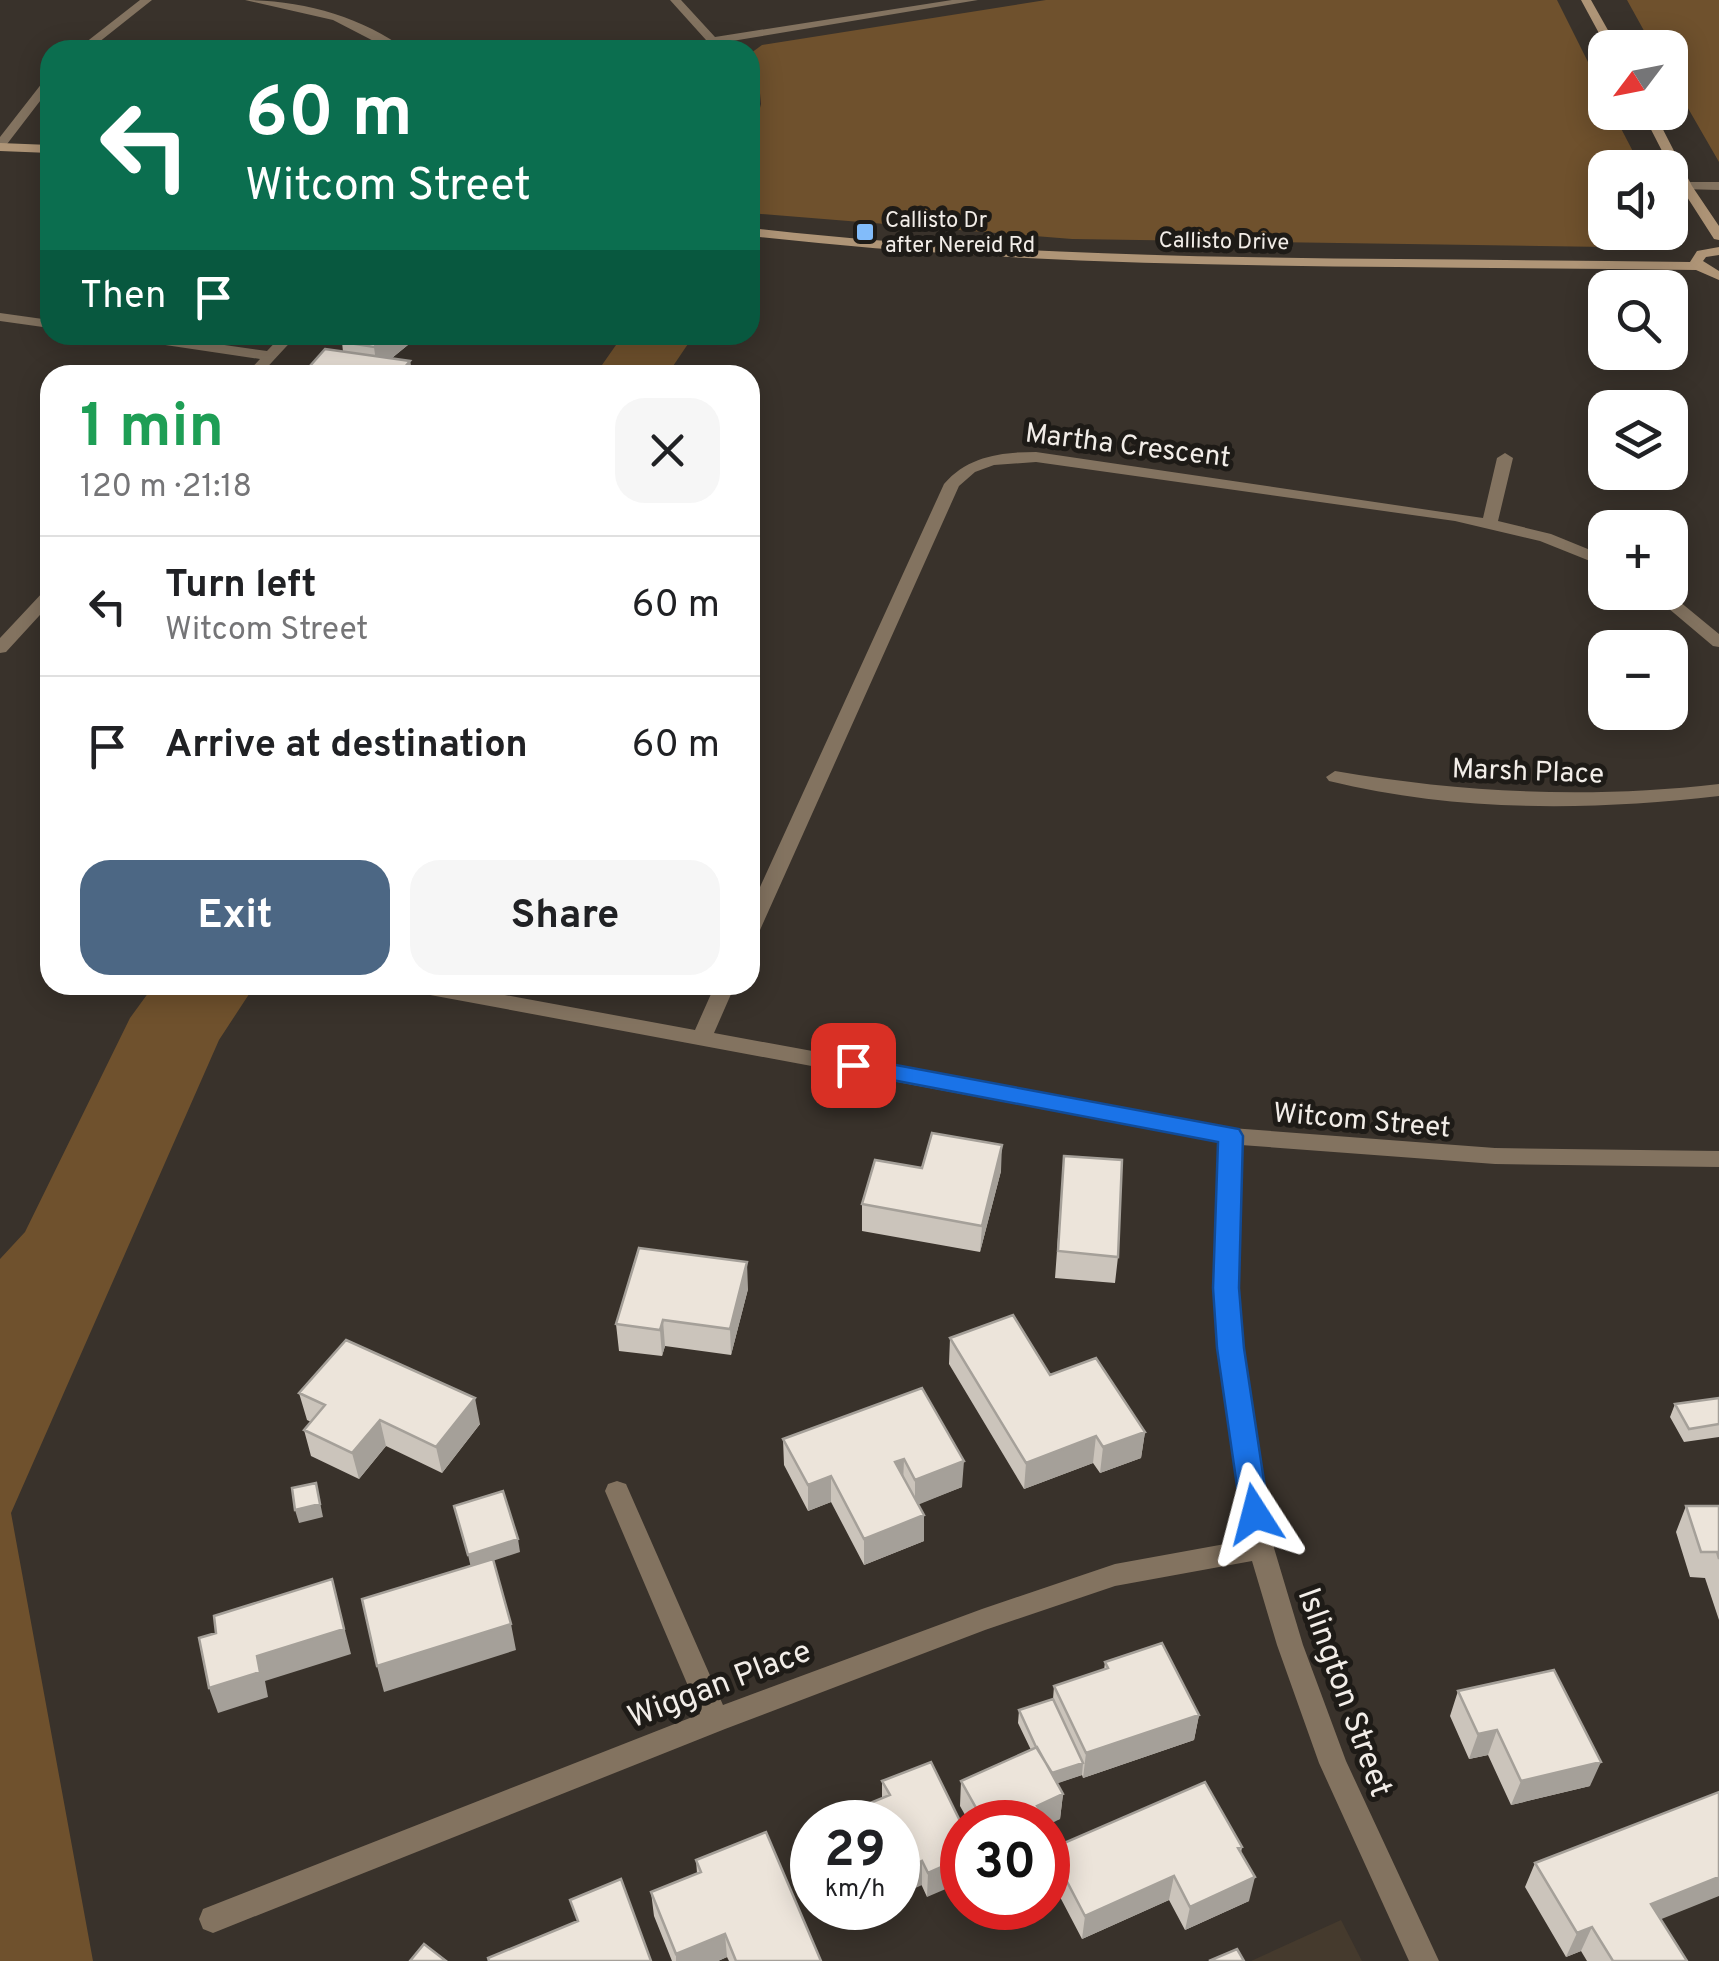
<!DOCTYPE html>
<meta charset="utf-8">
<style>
:root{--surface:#fff;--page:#f6f6f6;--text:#202124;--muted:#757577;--line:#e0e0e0;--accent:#4c6784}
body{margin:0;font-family:Overpass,sans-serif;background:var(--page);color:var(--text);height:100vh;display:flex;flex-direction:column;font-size:38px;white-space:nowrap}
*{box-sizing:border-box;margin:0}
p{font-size:32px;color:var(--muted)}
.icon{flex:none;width:55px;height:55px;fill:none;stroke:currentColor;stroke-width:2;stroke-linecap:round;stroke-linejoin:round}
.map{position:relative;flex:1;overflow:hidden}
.side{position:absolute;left:40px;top:365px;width:720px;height:630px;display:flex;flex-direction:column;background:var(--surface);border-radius:30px;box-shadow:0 5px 25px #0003}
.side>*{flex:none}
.hud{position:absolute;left:40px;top:40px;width:720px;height:305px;border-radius:30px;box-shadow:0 5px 25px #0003;background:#0b6e4f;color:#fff;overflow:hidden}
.needle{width:65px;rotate:238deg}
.tools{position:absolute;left:1588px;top:30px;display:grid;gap:20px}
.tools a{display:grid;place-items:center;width:100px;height:100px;border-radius:20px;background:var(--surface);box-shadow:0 5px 25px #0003;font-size:50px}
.speed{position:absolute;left:790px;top:1800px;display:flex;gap:20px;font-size:50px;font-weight:700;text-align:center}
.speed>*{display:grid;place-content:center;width:130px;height:130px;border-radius:50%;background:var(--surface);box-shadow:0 5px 25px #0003;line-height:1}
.speed small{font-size:25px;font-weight:400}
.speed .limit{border:15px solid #d22;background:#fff;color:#111}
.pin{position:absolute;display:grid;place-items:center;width:85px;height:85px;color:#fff;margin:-42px;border-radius:20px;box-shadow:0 5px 15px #0006}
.me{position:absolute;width:110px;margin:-55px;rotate:351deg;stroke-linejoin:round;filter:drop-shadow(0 0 8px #0008)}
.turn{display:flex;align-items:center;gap:35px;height:210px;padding:0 40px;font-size:45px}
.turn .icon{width:130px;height:130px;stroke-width:2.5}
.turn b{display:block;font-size:70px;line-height:85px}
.then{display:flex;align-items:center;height:95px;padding:0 40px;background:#0003;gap:20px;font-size:38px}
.round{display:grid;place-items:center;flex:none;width:105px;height:105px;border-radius:30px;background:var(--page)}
.overview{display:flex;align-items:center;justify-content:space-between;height:170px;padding:0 40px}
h1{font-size:60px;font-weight:700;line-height:75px;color:#1e9e55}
.action{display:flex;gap:20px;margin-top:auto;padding:20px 40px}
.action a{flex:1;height:115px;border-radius:30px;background:var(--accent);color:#fff;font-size:40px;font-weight:700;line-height:115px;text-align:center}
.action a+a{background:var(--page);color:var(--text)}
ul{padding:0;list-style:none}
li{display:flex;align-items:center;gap:30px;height:140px;padding:0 40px;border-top:2px solid var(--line)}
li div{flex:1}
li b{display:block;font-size:38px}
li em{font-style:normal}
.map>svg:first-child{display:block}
.built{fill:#453a2d}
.green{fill:#6f512d}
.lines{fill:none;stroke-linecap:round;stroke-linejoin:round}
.street{fill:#837360;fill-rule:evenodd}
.secondary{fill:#af9577;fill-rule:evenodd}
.wall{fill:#cbc4bb}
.shaded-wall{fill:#a5a099}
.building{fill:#ece4da;stroke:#a5a099;stroke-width:2.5}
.route{fill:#1a73e8;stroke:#114b97;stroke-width:2.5}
.poi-dot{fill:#82bcfa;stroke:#1e1b17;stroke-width:4}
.labels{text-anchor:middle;stroke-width:10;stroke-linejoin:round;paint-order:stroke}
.far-poi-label{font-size:22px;fill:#f2ede8;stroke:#1e1b17;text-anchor:start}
.far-street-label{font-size:22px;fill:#f2ede8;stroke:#1e1b17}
.street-label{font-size:28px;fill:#f2ede8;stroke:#1e1b17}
.near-street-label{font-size:32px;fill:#f2ede8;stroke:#1e1b17}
</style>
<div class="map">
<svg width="1719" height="1961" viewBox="0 0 1719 1961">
<rect width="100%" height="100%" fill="#39322b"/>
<path class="built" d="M1341,1920l21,41h-112h1z"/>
<path class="green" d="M1046,0h511l48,96v16l8,1 28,54 -36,1v64h65v-15l15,23 -12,8 -601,-9 -322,-26v-67l11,-42 -3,-33 -7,-18 11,-8z
M1627,0h92v162l-49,-85v-29l-17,-1z
M623,335h71l-27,40h-72z
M154,985h101l-36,55 -208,473 82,448h-93v-702l25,-27 105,-214z"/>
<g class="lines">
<path class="street" d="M140,0h12l-63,50h-13z
M245,0c55,0 117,16 161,50h-15l-58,-30z
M670,0h11l34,37 237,-37h26l-258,43 3,7h-8z
M50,76v12l-46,60 -4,1v-12l46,-59z
M1686,182h33v8l-37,-1v-6z
M0,313l50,7v8l-50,-7z
M118,335h36l113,16 15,-16h15l-37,40h-15l15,-16 -135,-20z
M1036,452l447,66 14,-60 8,-5 8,5 -15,63 53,13 54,22v11l-65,-26 -85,-20 -419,-59 -42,3 -19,7 -16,14 -199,444 -10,7v-28l194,-425c24,-28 58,-32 92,-32z
M50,589v15l-44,48 -6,1v-15l44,-47z
M1649,592h19l51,42v13l-6,-1z
M1335,771c129,22 254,28 384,13v12c-129,15 -264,16 -390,-15l-3,-4z
M404,985h47l244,45 20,-45h20l-21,48 517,95 264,20 224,3v16l-224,-3 -254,-19 -5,99 6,104 32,200 29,97 43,116 93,200h-30l-90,-198 -42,-118 -25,-84 -137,25 -130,44 -260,99 -512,204 -10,-4 -4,-10 4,-10 497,-195 -95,-223 3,-7 9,-3 9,3 97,221 259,-96 133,-45 132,-24 -29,-192 -4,-104 6,-102 -806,-150z"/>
<path class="secondary" d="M1581,0h10l27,48h-11z
M1642,112h12l38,74 27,40v14l-5,-1 -34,-53z
M0,143l50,2v8l-50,-2z
M750,228c311,36 627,29 940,34l7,-11 22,-4v8l-13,2 -3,4 16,10v9l-23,-10c-315,-5 -633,2 -946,-34z"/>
</g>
<path class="wall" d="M414,340l-22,18 18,3 2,14h-110l41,-23 -1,-10z
M1064,1156l54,101 -3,26 -60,-5z
M1001,1171l-21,81 -118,-21v-27z
M748,1289l-17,66 -66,-9 -3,10 -43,-5 -3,-27z
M950,1338l100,37 95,57 -4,26 -41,15 -7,-10 -69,26 -75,-125z
M922,1388l40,99 -44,17 6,37 -60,24 -33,-63 -23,9 -24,-46 -1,-26z
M299,1393l181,31 -38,49 -56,-27 -27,33 -48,-23 -7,-26 7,-8 -4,-2z
M1719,1398v39l-35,5 -14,-25 5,-13z
M1686,1506h33v114l-14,-42 -15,-1 -14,-45z
M1105,1662l94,53 -5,25 -111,38 -1,-3 -25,8 6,11 -3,25 -12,3h-79l-9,-16 1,-25 70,-31 -13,-27 1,-13 34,-11 1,-13 50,-16z
M1458,1691l132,95 -79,19 -23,-50 -19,4 -19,-43z
M882,1781l80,44 -35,72 -45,-99z
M1242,1847l-1,6 8,48 -64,29 -16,-30 -87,39 -34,-65 2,-25z
M696,1860l125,101h-92l-2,-4 -9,4h-46l-18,-45 -3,-24 46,-19z
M1535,1863l125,56 27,42h-100l-6,-10 -15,6 -41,-70z"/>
<path class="shaded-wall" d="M388,335h26v5l-37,30 -3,-23z
M410,361l2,14h-14z
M1002,1145l-1,26 -21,81 2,-26z
M747,1262l1,27 -17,66 -1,-26z
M663,1320l2,26 -3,10 -2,-26z
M475,1398l5,26 -38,49 -6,-26z
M380,1420l6,26 -27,33 -7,-26z
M1145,1432l-4,26 -41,15 3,-26z
M1096,1436l-3,27 -69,26 2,-26z
M904,1459l-1,26 -8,-23z
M964,1461l-2,26 -47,19v-26z
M831,1476v26l-23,9v-26z
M316,1483l7,34 -24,6 -4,-13z
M924,1515v26l-60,24v-26z
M518,1539l2,13 -49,16 -3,-13z
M332,1579l19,75 -86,27 3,16 -50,16 -9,-25 48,-32z
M511,1624l5,26 -132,42 -7,-26z
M1199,1715l-5,25 -111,38 3,-25z
M1497,1730l-9,25 -19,4 9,-25z
M1601,1762l-11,24 -79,19 10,-24z
M1083,1763l-1,12 -35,12 2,-13z
M1063,1794l-3,25 -12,6v-3h-12l1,-16z
M962,1858v24l-35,15 1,-24z
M922,1861v24l-24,11v-24z
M1174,1876l-5,24 -87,39 3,-23z
M1255,1877l-6,24 -64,29 5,-23z
M1719,1877v19l-80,32 12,-24z
M846,1908h24l-24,10z
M1592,1927l-11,24 -15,6 11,-24z
M725,1934l2,23 -9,4h-42v-7z"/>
<path class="building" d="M349,335h39l-14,12 -32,-5z
M325,349l85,12 -12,14h-35l-18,-2 -2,2h-41z
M481,370l9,5h-22z
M932,1133l70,12 -20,81 -120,-22 13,-44 47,8z
M1064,1156l58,4 -4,97 -60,-6z
M639,1248l108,14 -17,67 -67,-9 -3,10 -44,-6z
M1013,1315l37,60 46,-17 49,74 -42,15 -7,-11 -70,27 -76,-125z
M346,1340l129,58 -39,49 -56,-27 -28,33 -48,-23 21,-25 -26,-12z
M922,1388l42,73 -49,19 -11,-21 -9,3 29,53 -60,24 -33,-63 -23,9 -25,-46z
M1719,1398v26l-30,5 -14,-25z
M316,1483l4,21 -25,6 -3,-22z
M503,1491l15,48 -50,16 -14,-49z
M1686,1506h33v53l-2,-7h-16z
M493,1559l18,65 -134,42 -15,-67z
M332,1579l12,50 -87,27 3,16 -51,16 -10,-50 17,-5 -2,-17z
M1162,1643l37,72 -113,38 -32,-67 54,-18 -3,-6z
M1554,1670l47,92 -80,19 -24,-51 -19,4 -20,-43z
M1053,1699l30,64 -31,10 -16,-26 -17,-37z
M1037,1747l26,47 -26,12 8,12 -9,4h-52l-23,-41z
M931,1762l31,63v33l-34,15 -6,-12 -24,11v-50h-74l66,-27 -8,-14z
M1205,1782l37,65 -4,1 17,29 -65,30 -16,-31 -89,40 -35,-67z
M1719,1792v85l-68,27 36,57h-74l-21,-34 -15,6 -42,-70z
M766,1832l55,129h-85l-11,-27 -49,20 -25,-62 50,-20 -5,-12z
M621,1879l30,82h-162l-1,-3 90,-37 -8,-21z
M424,1944l22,17h-36z
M1237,1949l7,12h-35z"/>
<path class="route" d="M853,1057l386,72 4,7 -4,152 5,60 25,166 -4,9 -10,3 -10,-3 -4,-9 -24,-166 -4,-60 5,-146 -373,-71 -4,-6 4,-6z"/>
<rect class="poi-dot" x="855" y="222" width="20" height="20" rx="5"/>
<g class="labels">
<g class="far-poi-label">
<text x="885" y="227">Callisto Dr<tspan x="885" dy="25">after Nereid Rd</tspan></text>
</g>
<g class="far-street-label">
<text transform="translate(1224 240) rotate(1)" y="8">Callisto Drive</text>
</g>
<g class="street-label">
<text transform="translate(1128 444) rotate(7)" y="10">Martha Crescent</text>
<text transform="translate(1528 770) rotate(2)" y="10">Marsh Place</text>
<text transform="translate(1362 1119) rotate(5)" y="10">Witcom Street</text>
</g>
<g class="near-street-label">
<text transform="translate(719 1683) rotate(-21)" y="11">Wiggan Place</text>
<text transform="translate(1346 1692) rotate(70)" y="11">Islington Street</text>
</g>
</g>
</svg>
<div class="tools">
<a><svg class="needle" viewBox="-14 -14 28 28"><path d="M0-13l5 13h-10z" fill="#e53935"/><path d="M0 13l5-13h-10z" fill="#757577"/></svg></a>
<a><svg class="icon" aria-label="sound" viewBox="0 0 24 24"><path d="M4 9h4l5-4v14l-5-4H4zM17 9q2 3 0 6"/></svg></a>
<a><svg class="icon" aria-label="search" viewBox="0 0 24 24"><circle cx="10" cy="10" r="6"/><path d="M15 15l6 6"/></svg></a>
<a><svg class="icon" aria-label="layers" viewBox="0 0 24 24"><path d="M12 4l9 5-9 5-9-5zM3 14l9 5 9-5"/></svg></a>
<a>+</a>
<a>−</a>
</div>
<div class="speed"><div>29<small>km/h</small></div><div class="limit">30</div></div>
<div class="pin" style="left:853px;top:1065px;background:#d93025"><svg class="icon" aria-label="arrive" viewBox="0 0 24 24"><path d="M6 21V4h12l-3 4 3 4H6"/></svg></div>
<svg class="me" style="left:1255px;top:1514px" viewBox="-20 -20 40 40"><path d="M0-17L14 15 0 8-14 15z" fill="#1a73e8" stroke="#fff" stroke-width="4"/></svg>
<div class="hud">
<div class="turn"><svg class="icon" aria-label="left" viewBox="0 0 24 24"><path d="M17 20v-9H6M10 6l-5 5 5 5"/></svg><div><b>60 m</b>Witcom Street</div></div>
<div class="then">Then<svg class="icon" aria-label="arrive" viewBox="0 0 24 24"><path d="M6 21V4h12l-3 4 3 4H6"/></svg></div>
</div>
<section class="side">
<div class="overview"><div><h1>1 min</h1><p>120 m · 21:18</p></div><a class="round"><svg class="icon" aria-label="close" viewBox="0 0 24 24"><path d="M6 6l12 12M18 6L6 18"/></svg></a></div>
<ul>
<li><svg class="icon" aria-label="left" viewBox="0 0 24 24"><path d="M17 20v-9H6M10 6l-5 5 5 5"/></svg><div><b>Turn left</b><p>Witcom Street</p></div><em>60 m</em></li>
<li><svg class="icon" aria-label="arrive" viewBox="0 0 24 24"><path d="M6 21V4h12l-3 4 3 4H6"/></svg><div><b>Arrive at destination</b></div><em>60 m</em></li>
</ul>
<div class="action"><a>Exit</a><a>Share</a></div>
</section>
</div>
